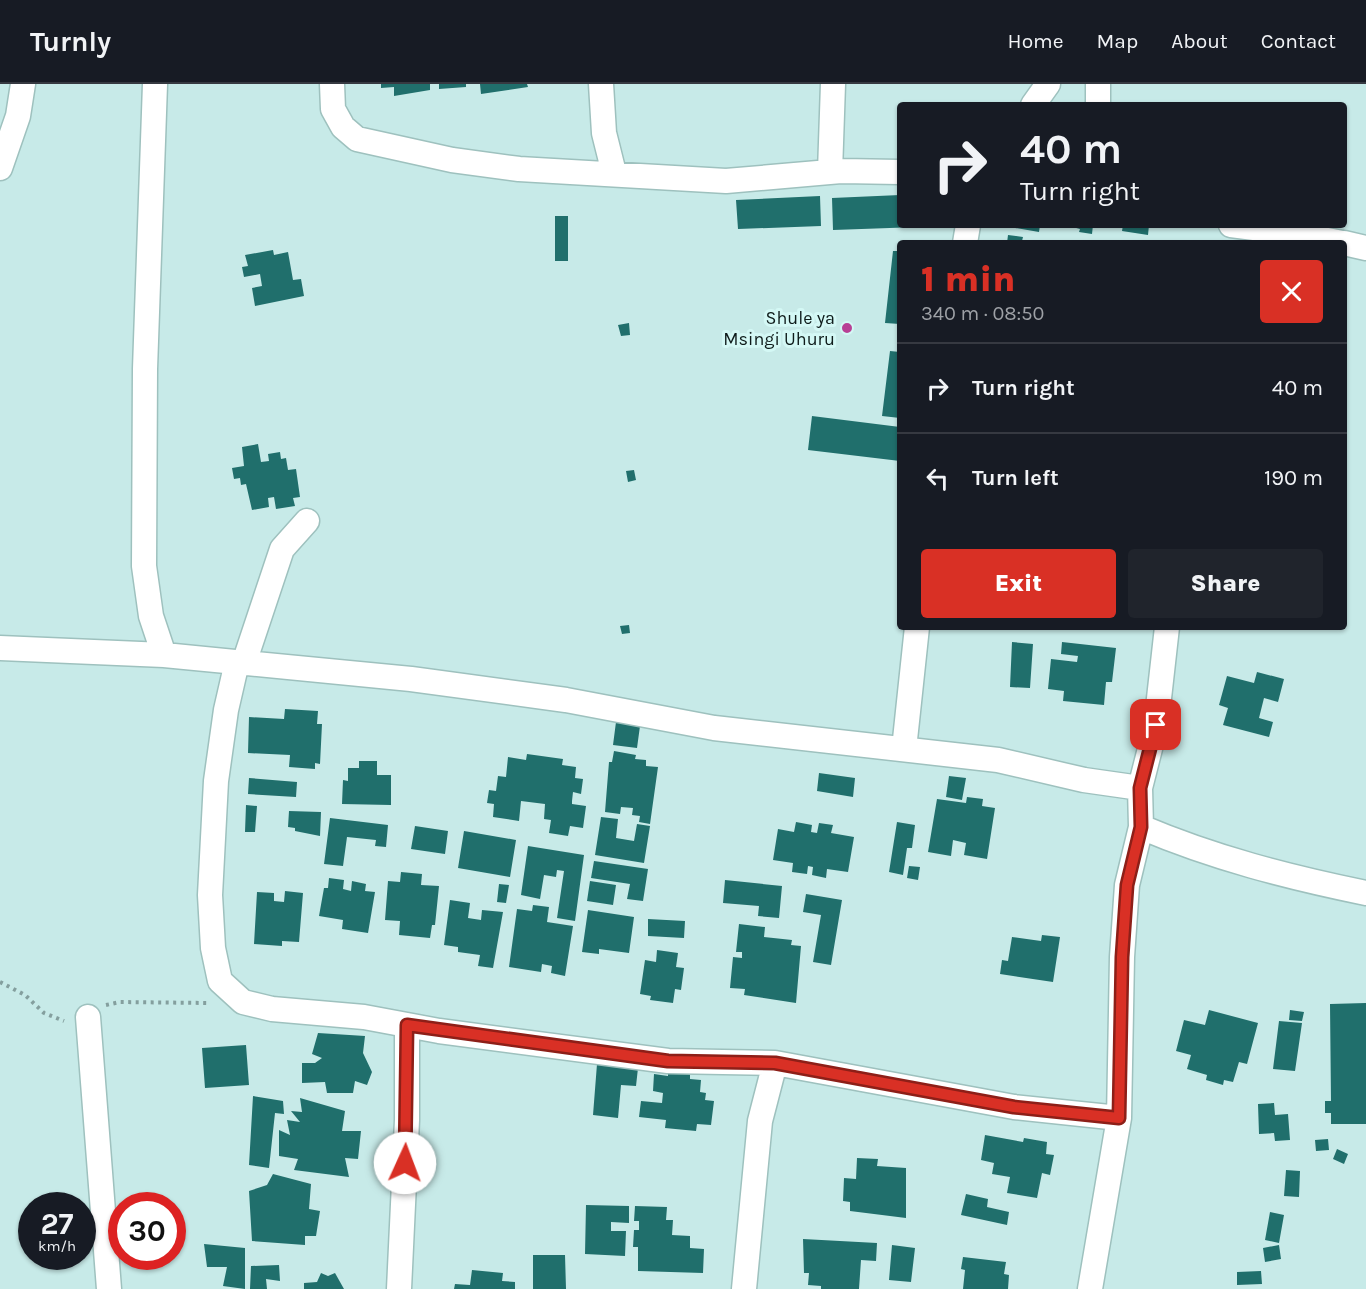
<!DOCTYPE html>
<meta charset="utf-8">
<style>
:root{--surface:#171b24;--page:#20242c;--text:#f1f3f6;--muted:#9ea1a6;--line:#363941;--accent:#d93025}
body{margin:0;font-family:Karla,sans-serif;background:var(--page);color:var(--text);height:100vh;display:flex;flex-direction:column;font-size:22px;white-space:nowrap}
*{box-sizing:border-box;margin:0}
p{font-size:20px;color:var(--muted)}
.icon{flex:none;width:33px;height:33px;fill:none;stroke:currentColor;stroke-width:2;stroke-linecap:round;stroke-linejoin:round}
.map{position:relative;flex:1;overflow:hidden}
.drawer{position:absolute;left:897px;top:156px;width:450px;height:390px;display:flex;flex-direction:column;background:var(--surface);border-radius:6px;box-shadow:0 2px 4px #0004}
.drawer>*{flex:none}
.guide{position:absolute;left:897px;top:18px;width:450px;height:126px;border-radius:6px;box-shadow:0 2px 4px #0004;background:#171b24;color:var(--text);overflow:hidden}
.speed{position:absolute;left:18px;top:1108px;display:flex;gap:12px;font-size:30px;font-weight:700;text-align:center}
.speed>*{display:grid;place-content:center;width:78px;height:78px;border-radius:50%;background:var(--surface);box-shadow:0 2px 4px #0004;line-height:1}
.speed small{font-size:15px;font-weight:400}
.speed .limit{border:9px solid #d22;background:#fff;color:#111}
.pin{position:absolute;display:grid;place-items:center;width:51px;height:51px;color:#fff;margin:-26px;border-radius:12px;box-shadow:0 3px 9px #0006}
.me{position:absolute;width:66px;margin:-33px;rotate:2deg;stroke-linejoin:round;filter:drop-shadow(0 0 4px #0008)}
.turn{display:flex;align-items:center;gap:21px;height:126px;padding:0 24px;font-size:27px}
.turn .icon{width:78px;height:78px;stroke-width:2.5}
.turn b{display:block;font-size:42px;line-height:51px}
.round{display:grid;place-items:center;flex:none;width:63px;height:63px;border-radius:6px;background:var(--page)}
.headline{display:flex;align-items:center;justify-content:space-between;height:102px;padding:0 24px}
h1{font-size:36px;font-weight:800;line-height:45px;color:var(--accent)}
.primary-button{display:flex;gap:12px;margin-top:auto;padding:12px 24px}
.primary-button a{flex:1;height:69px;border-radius:6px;background:var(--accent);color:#fff;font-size:24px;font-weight:800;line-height:69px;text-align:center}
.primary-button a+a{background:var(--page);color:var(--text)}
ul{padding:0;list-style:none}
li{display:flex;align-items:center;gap:18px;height:90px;padding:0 24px;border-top:2px solid var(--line)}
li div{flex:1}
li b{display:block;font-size:22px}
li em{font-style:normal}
header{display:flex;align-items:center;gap:36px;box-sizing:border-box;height:84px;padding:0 30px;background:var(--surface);border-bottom:2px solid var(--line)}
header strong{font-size:28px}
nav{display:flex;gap:33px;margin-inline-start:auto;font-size:21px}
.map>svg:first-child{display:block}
.building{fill:#206f6c}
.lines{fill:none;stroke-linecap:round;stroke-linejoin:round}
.minor-casing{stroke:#9ec1be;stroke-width:27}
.path{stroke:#849f9e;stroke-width:4;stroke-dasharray:3 4.5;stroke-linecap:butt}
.minor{stroke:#fff;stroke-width:24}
.route-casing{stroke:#8d1f18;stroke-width:15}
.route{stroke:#d93025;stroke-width:10}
.poi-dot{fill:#b84095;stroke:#d4f8f5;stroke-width:2}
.labels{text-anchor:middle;stroke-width:6;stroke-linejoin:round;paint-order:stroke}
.poi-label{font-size:18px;fill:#0e1b1a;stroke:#d4f8f5;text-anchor:end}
</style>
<header>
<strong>Turnly</strong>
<nav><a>Home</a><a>Map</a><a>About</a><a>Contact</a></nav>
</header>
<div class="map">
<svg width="1366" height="1205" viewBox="0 0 1366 1205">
<rect width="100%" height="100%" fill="#c7eae8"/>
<path class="building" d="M381,0h49v6l-36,6v-9l-13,1z
M439,0h27v3l-27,2z
M480,0h47l1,3 -47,7z
M900,111v30l18,2 -85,3 -1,-32z
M820,112l1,30 -83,3 -2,-29z
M555,132h13v45h-13z
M1010,141h30l-1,7 -29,-5z
M1065,141h28l-1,9 -13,-2 1,-3z
M1123,141h26l-1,10 -26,-4z
M1008,151l15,2 -1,4 4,2h-19z
M273,166l1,5 14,-3 5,28 8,-1 3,17 -49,10 -3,-18 10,-2 -2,-12 -16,3 -2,-10 6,-1 -3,-11z
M893,167h7v73l-15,-1z
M629,239l1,12 -9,1 -3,-11z
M890,267l10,1v66l-18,-2z
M812,332l88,11v34l-92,-11z
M258,360l3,18 8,-1 -1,-7 12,-2 1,7 5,-1 2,12 8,-1 4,28 -7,1 2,8 -19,3 -2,-12 -6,1 1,9 -17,3 -6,-26 -5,1 -1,-7 -6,1 -2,-11 12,-2 -2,-19z
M634,386l2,10 -8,2 -2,-11z
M629,541l1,8 -8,1 -2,-8z
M1012,558l21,2 -3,44 -20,-1z
M1062,558l54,6 -4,34h-6l-2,23 -41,-4 1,-10 -16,-2 3,-30 26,3 1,-6 -17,-2z
M1257,588l27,7 -6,23 -14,-4 -5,20 14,4 -4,15 -46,-12 5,-17 -9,-3 8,-29 27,7z
M285,625l33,2 -1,13h5l-2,40 -5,-1v6l-26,-2 1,-12 -42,-2 1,-36 35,2z
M616,638l24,4 -3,22 -24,-3z
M614,667l22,4 -1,4 11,1v6l12,1 -8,57 -11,-2 1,-6 -8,-1 1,-7 -12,-1 -1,7 -15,-2 4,-50h3z
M527,670l36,5 -1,6 14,2 -1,11 8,1 -2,15 -8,-2 -1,9v3l14,2 -3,22 -13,-2 -2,10 -19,-3 2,-13 -7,-1 1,-15 -24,-3 -2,20 -26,-4 1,-13 -7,-1 2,-13 7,1 2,-15 8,1 2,-20 18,3z
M359,677h18v14h14v30l-49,-1 1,-24 5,1v-13h11z
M819,689l36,5 -2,19 -36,-6z
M949,692l17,2 -4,22 -16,-3z
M249,694l48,4 -1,15 -48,-3z
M967,713l16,2 -1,7 13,2 -8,51 -23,-4 2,-12 -13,-3 -2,16 -23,-4 9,-53 29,4z
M246,721l11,1 -2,26h-10z
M289,727l32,1 -1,24 -25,-5v-3l-7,-1z
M601,733l17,2 -2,19 18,3 3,-17 13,2 -6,37 -49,-8z
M330,734l58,7 -2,22 -11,-1 1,-6 -29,-3 -4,29 -19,-2z
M796,738l16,3 -1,7 6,1 2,-10 14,2 -2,8 23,4 -6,35 -21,-3 -1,9 -14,-3 1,-8 -5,-1 -1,8 -15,-2 1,-9 -20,-3 5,-31 16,3z
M897,738l18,3 -3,23h-5l-4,27 -14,-3z
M415,742l33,5 -3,23 -34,-5z
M464,747l52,9 -6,37 -52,-9z
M528,762l56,9 -9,66 -18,-3 7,-47 -7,-1 -1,7 -12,-2 -4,24 -19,-4z
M594,777l54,8 -5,32 -16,-2 3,-15 -39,-6z
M909,782l11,1 -2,13 -11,-2z
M401,788l21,2 -1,11 18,1 -4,39h-3l-2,13 -31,-3 1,-14 -15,-1 3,-39 12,1z
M329,794l15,2 -1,9 8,2 1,-10 14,3 -1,7 10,1 -7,41 -26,-4 1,-9 -24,-4 5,-28h4z
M725,796l57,6 -3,32 -21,-2 1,-10 -36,-3z
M590,797l26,4 -3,20 -26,-4z
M499,800l10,1 -3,18 -9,-1z
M285,807l18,2 -4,49 -17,-1v5l-28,-2 3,-52 17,1v8l10,1z
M806,810l36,6 -11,65 -18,-3 8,-47 -18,-3z
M450,816l20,3 -2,15 13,2 1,-10 21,2 -10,56 -15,-2 2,-11 -22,-3v-5l-14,-2z
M533,821l16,2 -2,15 26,4 -8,50 -14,-3 1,-7 -10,-2 -1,8 -32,-5 8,-58 15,2z
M588,826l46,7 -5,36 -30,-4v5l-17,-2z
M648,835l37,2 -1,17 -36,-2z
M739,840l26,3 -1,10 28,3 -1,5 10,1 -5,57 -52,-8 1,-6 -15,-1 3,-31 9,1v-6h-6z
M1042,851l18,2 -7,45 -53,-8 2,-14 6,1 4,-24 29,4z
M657,866l21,3 -2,14 8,1 -3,22 -6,-1 -2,14 -23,-3 1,-4 -11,-2 5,-34 11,2z
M1366,919v121h-35v-11h-6v-12h6l-1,-97z
M1209,926l49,13 -11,41 -8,-2 -6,20 -9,-2 -1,5 -17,-5 1,-5 -20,-6 4,-14 -15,-4 8,-31 21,5z
M1290,926l14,2 -2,9 -13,-1z
M1279,937l23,2 -7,48 -22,-2z
M318,949l47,3 -2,17 9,19 -5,13 -12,-4 -2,12h-26l-2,-11 -23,1v-20h13l7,-5 -10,-4z
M246,961l3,40 -44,3 -3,-40z
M597,980l41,4 -2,18 -15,-1 -3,33 -25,-3z
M668,986l22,2v7l11,1 -1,12 6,1 -1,7 9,1 -3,24 -14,-1 -1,7 -31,-3 1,-8 -27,-3 2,-16 21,2 1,-10 -10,-2 1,-17 14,2z
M253,1012l30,5 1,13 -9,-1 -6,55 -20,-3z
M300,1014l45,13 -3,20h19l-3,28 -13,-1 4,19 -55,-7 4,-11 -19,-3v-26l11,5 -3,-15 13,2 -9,-11 11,1z
M1274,1019l1,12 13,-1 2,26 -15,1 -1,-8 -15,1 -1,-30z
M985,1051l38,7 1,-4 23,4 -1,12 8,1 -4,20 -8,-2 -5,25 -30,-5 3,-16 -18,-3 2,-11 -13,-3z
M1328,1055l1,11 -13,1 -1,-11z
M1337,1065l11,5 -4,10 -11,-5z
M857,1074l21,1 -1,7 29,2v50l-56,-7v-9l-7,-1 1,-23 12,1z
M1286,1086l14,1 -1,26 -15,-1z
M273,1090l38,10 -2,25 11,2 -4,25h-11v9l-53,-4 -3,-50 18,-6z
M966,1110l22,5 -1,8 22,5 -2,13 -46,-10z
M586,1121l43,1v17l-18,-1v9h15l-1,25 -40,-2z
M635,1122l32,1 -1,13h7l-1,15 18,1v12l14,1 -1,24 -65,-2v-24h-5l1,-17h5v-9h-5z
M1270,1128l14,3 -5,28 -14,-3z
M803,1155l74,4 -1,18 -15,-1 -2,29h-38v-3l-13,-1 1,-12h-5z
M204,1160l41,4v41l-22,-3 4,-19h-20z
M892,1161l23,3 -4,34 -22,-2z
M1279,1161l2,14 -16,3 -2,-14z
M533,1171h32l1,34h-33z
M963,1173l43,5 -2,12 5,1 -1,14h-45l2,-19 -4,-1z
M279,1181l1,16 -14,-2 1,10h-17l1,-23z
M472,1186l31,3 -1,8 13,1v7h-61l1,-5 15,1z
M1261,1187l1,13 -25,1v-13z
M321,1189l7,3 7,-3 9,16h-40v-6l13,-1z"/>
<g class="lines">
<g class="minor-casing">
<path id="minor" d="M155,0l-10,285 -1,197 7,50 13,39
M332,0l1,25 10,18 14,12 95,21 67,9 207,12 115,-10 59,1
M601,0l3,49 10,40
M1033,21l15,-21
M1098,21v-21
M0,84l18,-52 5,-32
M830,88l3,-88
M1231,141l67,9 44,9
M965,159l3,-18
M1344,159l22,5
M0,564l164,7 247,24 155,21 148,28 284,32 86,20 56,8
M237,578l-11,48 -10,71 -6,114 3,53 7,33 23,21 29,7 92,8 75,14 229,30 107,2 239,44 105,11
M244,579l38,-114 25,-28
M904,665l13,-122
M1141,743c73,31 147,50 225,66
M88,933l21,272
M399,1205l8,-169v-95
M744,1205l16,-168 15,-58
M1090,1205l29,-171 3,-161 5,-72 14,-58 -1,-39 16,-63 11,-98"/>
</g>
<path class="path" d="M0,898l25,13 19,18 20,8
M106,921l14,-3 89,1"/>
<use href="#minor" class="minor"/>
</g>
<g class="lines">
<g class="route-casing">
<path id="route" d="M405,1079l2,-138 261,36 107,2 239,44 105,11 3,-161 5,-72 14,-58 -1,-39 16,-63"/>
</g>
<use href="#route" class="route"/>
</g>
<circle class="poi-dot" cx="847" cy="244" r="6"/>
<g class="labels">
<g class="poi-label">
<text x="835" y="240">Shule ya<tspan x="835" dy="21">Msingi Uhuru</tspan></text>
</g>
</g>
</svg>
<div class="speed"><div>27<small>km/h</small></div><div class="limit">30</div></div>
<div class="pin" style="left:1156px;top:641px;background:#d93025"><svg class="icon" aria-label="arrive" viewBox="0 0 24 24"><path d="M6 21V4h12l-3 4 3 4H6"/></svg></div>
<svg class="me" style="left:405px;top:1079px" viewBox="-20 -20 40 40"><circle r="19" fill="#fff"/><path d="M0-13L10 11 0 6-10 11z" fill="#d93025"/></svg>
<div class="guide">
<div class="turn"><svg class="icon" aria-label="right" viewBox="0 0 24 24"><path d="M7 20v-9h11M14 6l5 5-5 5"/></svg><div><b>40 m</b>Turn right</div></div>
</div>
<section class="drawer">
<div class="headline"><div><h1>1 min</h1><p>340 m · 08:50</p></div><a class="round" style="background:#d93025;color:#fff"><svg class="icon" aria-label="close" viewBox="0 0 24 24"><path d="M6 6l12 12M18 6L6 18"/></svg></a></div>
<ul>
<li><svg class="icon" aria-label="right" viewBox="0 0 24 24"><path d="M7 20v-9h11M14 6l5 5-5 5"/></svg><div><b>Turn right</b></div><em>40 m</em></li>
<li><svg class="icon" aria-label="left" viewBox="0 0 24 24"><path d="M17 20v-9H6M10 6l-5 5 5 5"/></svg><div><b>Turn left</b></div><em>190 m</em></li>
</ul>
<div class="primary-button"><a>Exit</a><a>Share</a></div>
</section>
</div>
